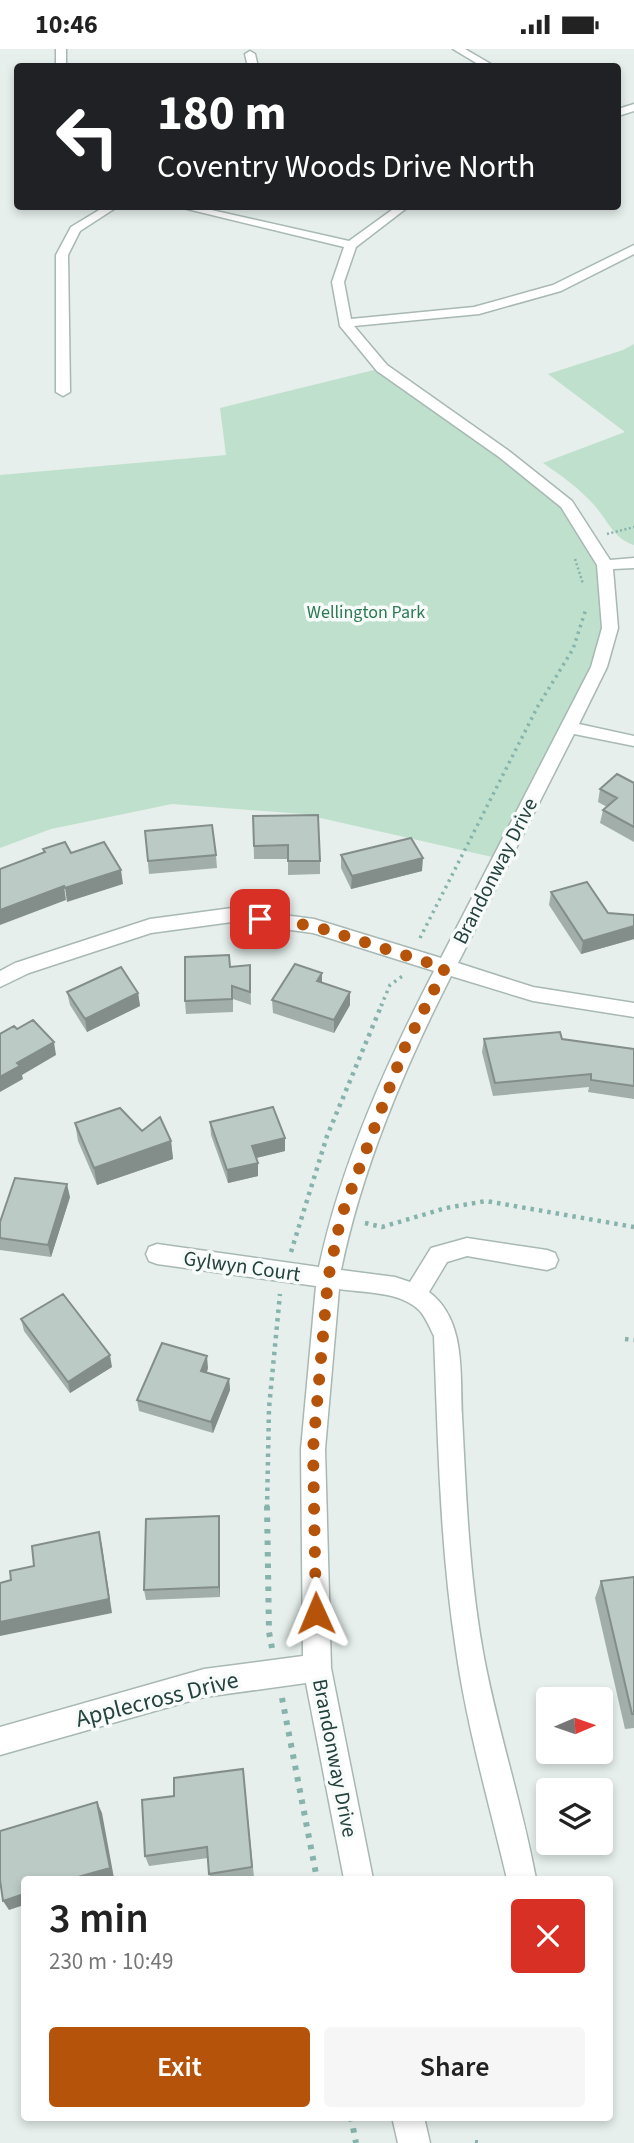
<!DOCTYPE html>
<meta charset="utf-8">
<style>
:root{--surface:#fff;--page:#f6f6f6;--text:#222;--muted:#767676;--accent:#b45309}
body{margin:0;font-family:"Source Sans 3",sans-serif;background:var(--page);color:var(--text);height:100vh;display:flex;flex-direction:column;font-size:26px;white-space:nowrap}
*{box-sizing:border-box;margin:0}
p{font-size:23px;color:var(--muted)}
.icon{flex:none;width:38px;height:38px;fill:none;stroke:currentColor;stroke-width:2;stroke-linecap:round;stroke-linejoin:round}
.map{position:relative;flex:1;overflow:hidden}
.details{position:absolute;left:21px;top:1827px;width:592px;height:245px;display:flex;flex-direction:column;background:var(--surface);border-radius:7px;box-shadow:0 4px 10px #0003}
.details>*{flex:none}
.top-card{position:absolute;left:14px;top:14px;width:607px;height:147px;border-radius:7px;box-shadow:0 4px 10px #0003;background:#202124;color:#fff;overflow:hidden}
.needle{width:46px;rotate:88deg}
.fabs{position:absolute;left:536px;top:1638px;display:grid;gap:14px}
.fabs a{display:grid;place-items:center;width:77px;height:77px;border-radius:7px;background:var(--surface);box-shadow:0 4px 10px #0003;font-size:35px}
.pin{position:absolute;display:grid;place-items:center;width:60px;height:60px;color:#fff;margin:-30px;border-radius:14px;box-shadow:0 4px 10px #0006}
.me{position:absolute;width:77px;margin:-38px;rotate:359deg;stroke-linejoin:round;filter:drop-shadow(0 0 5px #0008)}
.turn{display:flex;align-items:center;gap:24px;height:147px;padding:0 28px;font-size:32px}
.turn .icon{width:91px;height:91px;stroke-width:2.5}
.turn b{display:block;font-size:49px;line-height:60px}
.round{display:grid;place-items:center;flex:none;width:74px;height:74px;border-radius:7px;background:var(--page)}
.headline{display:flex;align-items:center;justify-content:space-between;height:119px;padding:0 28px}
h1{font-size:42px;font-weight:600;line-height:52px}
.cta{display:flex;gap:14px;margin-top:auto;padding:14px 28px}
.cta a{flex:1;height:80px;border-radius:7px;background:var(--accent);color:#fff;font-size:28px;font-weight:600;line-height:80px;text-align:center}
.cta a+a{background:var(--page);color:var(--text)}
.status{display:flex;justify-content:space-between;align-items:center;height:49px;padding:0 35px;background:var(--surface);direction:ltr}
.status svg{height:19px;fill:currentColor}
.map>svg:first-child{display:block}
.green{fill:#bfe0cc}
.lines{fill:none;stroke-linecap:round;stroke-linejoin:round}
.minor-casing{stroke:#a8b8b4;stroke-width:3}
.path-far3{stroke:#86b3ab;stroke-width:2.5;stroke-dasharray:2 2.5;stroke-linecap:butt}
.path-far2{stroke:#86b3ab;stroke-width:3.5;stroke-dasharray:2.5 4.5;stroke-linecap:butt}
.path-far1{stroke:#86b3ab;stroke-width:4.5;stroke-dasharray:3.5 5;stroke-linecap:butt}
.path{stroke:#86b3ab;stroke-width:6;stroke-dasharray:4.5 7;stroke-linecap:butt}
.minor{fill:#fff;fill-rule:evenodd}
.wall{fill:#a1aea9}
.shaded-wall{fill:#838d8a}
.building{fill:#bbcac5;stroke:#838d8a;stroke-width:2}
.route{stroke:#b45309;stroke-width:12;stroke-dasharray:0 21.6}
.labels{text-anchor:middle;stroke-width:7;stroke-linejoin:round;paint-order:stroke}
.far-park-label{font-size:18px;fill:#2d7a55;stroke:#f7fbf9}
.street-label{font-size:21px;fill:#24423e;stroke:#f7fbf9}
.near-street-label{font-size:24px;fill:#24423e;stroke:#f7fbf9}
</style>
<div class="status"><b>10:46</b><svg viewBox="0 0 49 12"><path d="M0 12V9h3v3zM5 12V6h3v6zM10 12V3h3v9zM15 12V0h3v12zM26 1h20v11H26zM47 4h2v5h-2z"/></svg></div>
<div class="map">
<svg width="634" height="2094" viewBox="0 0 634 2094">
<rect width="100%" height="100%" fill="#e6efec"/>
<path class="green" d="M634,295v201c-20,-6 -26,-24 -39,-39 -15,-17 -33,-30 -52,-43l82,-31 -77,-58 75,-24z
M382,319l185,136 32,50 11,74 -109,231 -198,-45 -131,-10 -121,25 -51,19v-373l226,-20 -6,-47z"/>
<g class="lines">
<g class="minor-casing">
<path id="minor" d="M56,0h10v18h-10z
M453,0h12l31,18h-13z
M250,2l5,3 3,13h-10l-3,-13z
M634,55v7l-16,5v-7z
M104,158h13l-37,24 -12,24 2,137 -7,4 -7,-4v-137l15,-28z
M179,158h19l151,34 47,-34h12l-52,40 -12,35 7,37 123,-12 79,-22 81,-40v9l-73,37 -82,23 -125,12 33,39 122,86 63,50 38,59 24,-2v10l-21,1 5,59 -11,39 -28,57 55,12v10l-60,-12 -116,229 75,24 101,16v14l-101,-16 -82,-25c-47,93 -89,192 -110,294l54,7 15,5 21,-34 36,-10 80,12 8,3 3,7 -3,7 -8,3 -80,-14 -20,6 -18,30c37,28 31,81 33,123 4,79 7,159 21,237 14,77 39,151 53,227h-29c-18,-76 -40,-152 -51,-229 -16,-104 -18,-209 -22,-314 -4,-8 -8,-18 -14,-25 -19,-20 -56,-18 -81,-22l-14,160 6,219 42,211h-29l-38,-196 -102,14 -204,58v-28l204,-58 99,-13 -2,-207 15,-163 -159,-22 -8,-3 -3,-7 3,-7 8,-3 162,23c22,-103 67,-203 115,-296l-121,-38 -81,-11 -81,11 -122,40 -29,14v-16l15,-8 135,-44 82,-11 82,11 127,39 150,-291 11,-39 -5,-63 -36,-58 -62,-50 -122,-86 -37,-45 -8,-44 12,-35z
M392,2068h32l6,26h-32z"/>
</g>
<path class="path-far3" d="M607,485l27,-7
M575,510l8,25"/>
<path class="path-far2" d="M420,889l118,-232 35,-57 13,-40
M381,957l9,-21 14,-10"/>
<path class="path-far1" d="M365,1174l17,4 64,-19 40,-7 148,26
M291,1203l36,-116 55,-132
M625,1290l9,1
M267,1459l2,-100 11,-114"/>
<path class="path" d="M267,1457l2,126 3,16
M282,1649l35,181
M351,2068l5,26
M475,2094h3"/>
<use href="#minor" class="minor"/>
</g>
<path class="wall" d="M634,734v59l-34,-19 3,-13 4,-3 -9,-5 2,-13z
M253,767l67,45v13l-32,1v-16h-34z
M145,782l71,24 1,13 -68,6z
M341,806l81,16 -71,18 -10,-21z
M551,843l57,21 26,2v24l-53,15 -32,-49z
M250,916l1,40 -18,-6v13l-47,2 -1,-13 45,-34z
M322,924v10l28,22 -16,28 -61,-20 -1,-13z
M67,943l71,1 2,13 -53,26 -17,-27z
M484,990h78l72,10v50l-46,-7 1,-5 -96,9 -11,-44z
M210,1073l75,16v13l-29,7 2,5v13l-30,7 -17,-48z
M75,1074l67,8 29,10 2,18 -76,26 -19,-44z
M70,1148l-19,60 -51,-7v-28z
M21,1270l91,48 -42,26 -46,-62z
M208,1319l-1,4 22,7 1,11 -17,43 -74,-22 -2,-11z
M220,1477v71l-74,3 -2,-10z
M634,1528v151l-9,1 -30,-131 6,-17z
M243,1720l11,108 -17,2h-27l-2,-21 -59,8 -4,-10 29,-60z"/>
<path class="shaded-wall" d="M423,809l-1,13 -71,18 1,-13z
M121,821l2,14 -56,18 -2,-14z
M64,837l2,14 -66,25v-15z
M634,877v13l-53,15 2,-13z
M322,924v13l-5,-5z
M350,943v13l-16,28v-13z
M138,944l2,13 -53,26 -2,-13z
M54,993l2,13 -34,20 1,4 -23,13v-15l17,-14z
M285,1089v13l-33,8v-13z
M171,1092l2,18 -76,26 -3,-17z
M258,1114v13l-30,7 -1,-13z
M67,1135l3,13 -19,60 -3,-12z
M110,1306l2,12 -42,26 -2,-11z
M207,1307l1,12 -5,14 -2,-11z
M229,1330l1,11 -17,43 -2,-11z
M219,1467l1,10v71l-1,-10z
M99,1483l3,14 10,67 -112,23v-14z
M97,1753l5,11 12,65 -6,1h-37z
M24,1845v11l-15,5 -6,-9z"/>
<path class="building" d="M617,725l17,9v44l-31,-17 14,-12 -17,-9z
M318,766l2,46h-32v-16l-34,1 -1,-30z
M212,776l4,30 -68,6 -3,-30z
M411,789l12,20 -71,18 -11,-21z
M65,793l6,11 33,-11 17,28 -56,18 -1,-2 -64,24v-41l45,-17 -2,-3z
M587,833l21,31 26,2v11l-51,15 -32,-49z
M229,906l1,12 20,-2v27l-18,-6v13l-47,2v-44z
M295,915l27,9 -5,8 33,11 -16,28 -62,-20z
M121,918l17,26 -53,26 -18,-27z
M33,971l21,22 -37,21 3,3 -20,11v-43l14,-8 3,3z
M560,983l2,7 72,10v37l-43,-6v-6l-96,9 -11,-44z
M273,1058l12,31 -33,8 6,17 -31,7 -17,-48z
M120,1059l22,23 18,-14 11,24 -77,27 -19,-45z
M15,1129l52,6 -19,61 -48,-7v-16z
M63,1245l47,61 -42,27 -47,-63z
M162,1294l45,13 -6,15 28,8 -18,43 -74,-22z
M219,1467v71l-75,3 2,-71z
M99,1483l10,67 -109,23v-39l11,-3 -1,-9 24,-5 -2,-20z
M634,1528v137h-2l-31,-133z
M243,1720l9,98 -43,7 -2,-27 -62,9 -3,-56 32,-4v-18z
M97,1753l13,66 -39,11h-47v15l-21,7 -3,-21v-49z"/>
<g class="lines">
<path class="route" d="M260,870l54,7 131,42 -41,81 -63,168 -13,62 -15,170 3,164"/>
</g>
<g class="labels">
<g class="far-park-label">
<text x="366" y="569">Wellington Park</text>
</g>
<g class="street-label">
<text transform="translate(495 822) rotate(-63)" y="7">Brandonway Drive</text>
<text transform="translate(242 1217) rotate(8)" y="7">Gylwyn Court</text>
<text transform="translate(335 1709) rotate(79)" y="7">Brandonway Drive</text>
</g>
<g class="near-street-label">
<text transform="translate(157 1650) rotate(-14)" y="8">Applecross Drive</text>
</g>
</g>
</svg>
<div class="fabs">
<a><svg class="needle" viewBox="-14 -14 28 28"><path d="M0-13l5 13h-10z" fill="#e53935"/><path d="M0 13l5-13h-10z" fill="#767676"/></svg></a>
<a><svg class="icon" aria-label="layers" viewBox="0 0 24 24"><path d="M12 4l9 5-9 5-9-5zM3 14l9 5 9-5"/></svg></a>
</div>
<div class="pin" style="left:260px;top:870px;background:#d93025"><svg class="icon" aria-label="arrive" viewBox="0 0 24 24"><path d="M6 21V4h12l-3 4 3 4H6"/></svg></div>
<svg class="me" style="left:316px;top:1564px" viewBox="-20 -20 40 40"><path d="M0-17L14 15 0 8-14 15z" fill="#b45309" stroke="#fff" stroke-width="4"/></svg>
<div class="top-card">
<div class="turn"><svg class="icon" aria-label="left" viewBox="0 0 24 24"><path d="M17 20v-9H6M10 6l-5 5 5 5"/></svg><div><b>180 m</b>Coventry Woods Drive North</div></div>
</div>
<section class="details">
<div class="headline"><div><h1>3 min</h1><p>230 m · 10:49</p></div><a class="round" style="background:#d93025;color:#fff"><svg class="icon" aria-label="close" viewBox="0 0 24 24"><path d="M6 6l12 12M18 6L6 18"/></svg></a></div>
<div class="cta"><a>Exit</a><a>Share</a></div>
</section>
</div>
